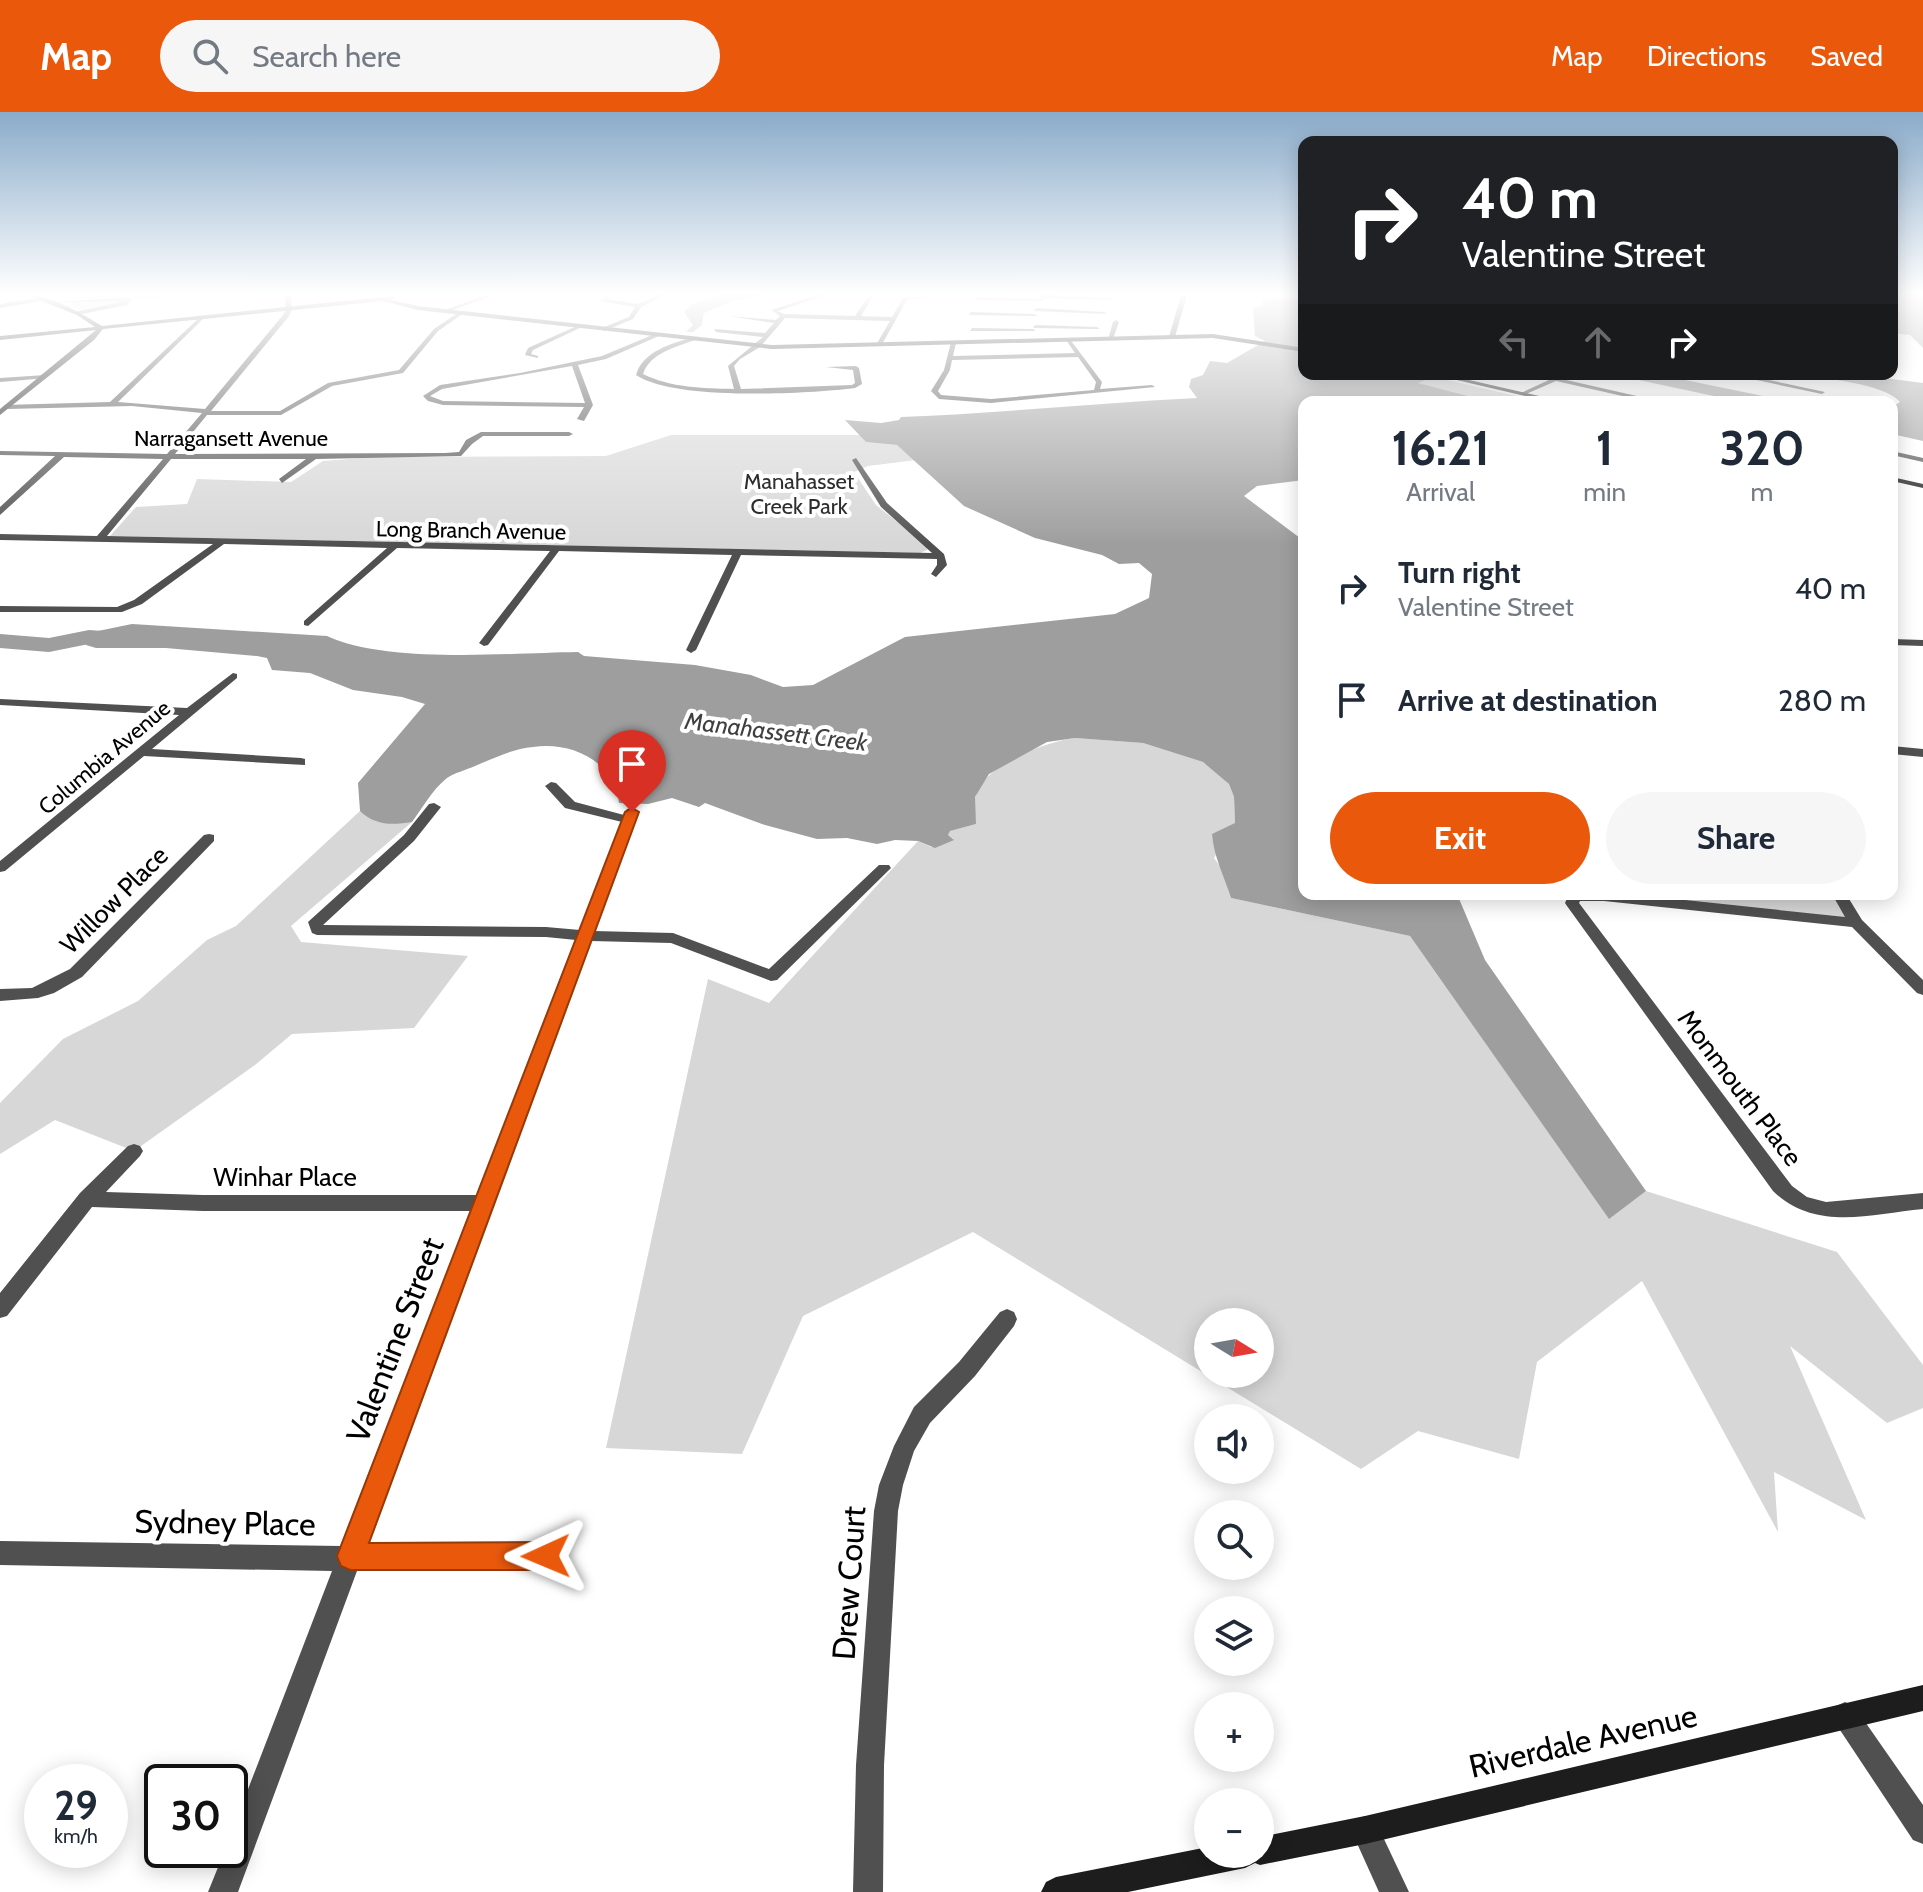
<!DOCTYPE html>
<meta charset="utf-8">
<style>
:root{--surface:#fff;--page:#f6f6f7;--text:#1f2937;--muted:#747a83;--accent:#ea580c}
body{margin:0;font-family:Cabin,sans-serif;background:var(--page);color:var(--text);height:100vh;display:flex;flex-direction:column;font-size:30px;white-space:nowrap}
*{box-sizing:border-box;margin:0}
p{font-size:26px;color:var(--muted)}
.icon{flex:none;width:44px;height:44px;fill:none;stroke:currentColor;stroke-width:2;stroke-linecap:round;stroke-linejoin:round}
.map{position:relative;flex:1;overflow:hidden}
.drawer{position:absolute;left:1298px;top:284px;width:600px;height:504px;display:flex;flex-direction:column;background:var(--surface);border-radius:16px;box-shadow:0 4px 20px #0003}
.drawer>*{flex:none}
.banner{position:absolute;left:1298px;top:24px;width:600px;height:244px;border-radius:16px;box-shadow:0 4px 20px #0003;background:#202124;color:#fff;overflow:hidden}
.needle{width:52px;rotate:101deg}
.controls{position:absolute;left:1194px;top:1196px;display:grid;gap:16px}
.controls a{display:grid;place-items:center;width:80px;height:80px;border-radius:50%;background:var(--surface);box-shadow:0 4px 20px #0003;font-size:40px}
.speed{position:absolute;left:24px;top:1652px;display:flex;gap:16px;font-size:40px;font-weight:700;text-align:center}
.speed>*{display:grid;place-content:center;width:104px;height:104px;border-radius:50%;background:var(--surface);box-shadow:0 4px 20px #0003;line-height:1}
.speed small{font-size:20px;font-weight:400}
.speed .limit{border:4px solid #111;border-radius:12px;background:#fff;color:#111}
.pin{position:absolute;display:grid;place-items:center;width:68px;height:68px;color:#fff;margin:-82px -34px;border-radius:50% 50% 50% 0;rotate:-45deg;box-shadow:0 0 8px #0007}
.pin .icon{rotate:45deg}
.me{position:absolute;width:88px;margin:-44px;rotate:269deg;stroke-linejoin:round;filter:drop-shadow(0 0 6px #0008)}
.turn{display:flex;align-items:center;gap:28px;height:168px;padding:0 32px;font-size:36px}
.turn .icon{width:104px;height:104px;stroke-width:2.5}
.turn b{display:block;font-size:56px;line-height:68px}
.lanes{display:flex;align-items:center;height:76px;padding:0 32px;background:#0003;justify-content:center;gap:40px;direction:ltr}
.lanes .off{opacity:.35}
.eta{display:flex;justify-content:space-evenly;align-items:center;height:136px;text-align:center}
.eta b{font-size:48px;font-weight:800;line-height:56px}
.button{display:flex;gap:16px;margin-top:auto;padding:16px 32px}
.button a{flex:1;height:92px;border-radius:48px;background:var(--accent);color:#fff;font-size:32px;font-weight:800;line-height:92px;text-align:center}
.button a+a{background:var(--page);color:var(--text)}
ul{padding:0;list-style:none}
li{display:flex;align-items:center;gap:24px;height:112px;padding:0 32px}
li div{flex:1}
li b{display:block;font-size:30px}
li em{font-style:normal}
header{display:flex;align-items:center;gap:48px;box-sizing:border-box;height:112px;padding:0 40px;background:var(--accent);color:#fff}
header strong{font-size:38px}
nav{display:flex;gap:44px;margin-inline-start:auto;font-size:28px}
.search{width:560px;height:72px;background:var(--page);display:flex;align-items:center;gap:20px;box-sizing:border-box;padding:0 28px;border-radius:44px;color:var(--muted);font-size:30px}
.map>svg:first-child{display:block}
.green{fill:#d7d7d7;fill-rule:evenodd}
.water{fill:#9e9e9e}
.lines{fill:none;stroke-linecap:round;stroke-linejoin:round}
.river{fill:#9e9e9e;fill-rule:evenodd}
.street{fill:#505050;fill-rule:evenodd}
.secondary{fill:#1d1d1d;fill-rule:evenodd}
.route{fill:#ea580c;stroke:#983908;stroke-width:2}
.labels{text-anchor:middle;stroke-width:8;stroke-linejoin:round;paint-order:stroke}
.far-street-label{font-size:22px;fill:#000;stroke:#fff}
.far-park-label{font-size:22px;fill:#2e2e2e;stroke:#fff}
.far-water-label{font-size:24px;font-style:italic;fill:#3f3f3f;stroke:#fff}
.street-label{font-size:26px;fill:#000;stroke:#fff}
.near-street-label{font-size:32px;fill:#000;stroke:#fff}
</style>
<header>
<strong>Map</strong>
<div class="search"><svg class="icon" aria-label="search" viewBox="0 0 24 24"><circle cx="10" cy="10" r="6"/><path d="M15 15l6 6"/></svg>Search here</div>
<nav><a>Map</a><a>Directions</a><a>Saved</a></nav>
</header>
<div class="map">
<svg width="1923" height="1780" viewBox="0 0 1923 1780">
<rect width="100%" height="100%" fill="#fff"/>
<path class="green" d="M43,183h146l-65,7 -32,7 -12,1 -13,-5 14,-6z
M1434,265l108,25h-51l-74,-19z
M671,323h189l6,7 31,3 19,15 -48,6 -14,6 22,33 52,41 -1,4 -7,3 -810,-17 26,-29 51,-3 10,-25 94,3 32,-21 54,-4 229,-1z
M1075,626l68,5 60,19 14,10 12,12 5,13 1,26 -21,35 8,11 9,29 179,38 199,282 37,-27 191,61 86,113v43l-36,15 -97,-77 76,174 -92,-48 4,60 -136,-251 -105,81 -18,97 -101,-28 -57,38 -388,-237 -170,84 -61,138 -136,-6 102,-469 61,24 149,-162 13,6 22,-8 -5,-4 1,-4 27,-7c-1,-8 -3,-19 -1,-26 8,-34 70,-56 100,-60zM1208,1210h52v52h-52z
M360,699l52,11 -121,104 10,16 167,14 -54,72 -122,6 -37,31 -121,86 -79,-31 -55,34v-51l63,-64 75,-38 69,-61 29,-14z
M1628,782h207l19,33z"/>
<path class="water" d="M720,183h41l-28,6 -29,12 -2,12 -9,7h-7l7,-7 -9,-13 8,-8z
M1892,183h31v53l-13,-13 -18,-2z
M1264,186l40,2v74h165l-35,3 -16,6 73,19h-187v78l-47,6 -13,10 60,45v353h153l28,66 161,231 -37,28 -199,-283 -179,-38c-7,-23 -17,-40 -19,-64l23,-11 -1,-26 -5,-13 -26,-22 -60,-19 -68,-5 -28,4 -58,32 -14,23 1,27 -26,7 -2,4 6,5 -19,8 -17,-7 -23,-1 -18,4 -30,-6 -30,1 -52,-14 -60,-22 -6,4 -27,-9 -24,6 -29,-1c-4,-41 -47,-62 -86,-56 -21,2 -39,11 -58,19 -9,4 -21,7 -28,12 -15,12 -24,29 -35,44 -20,3 -36,4 -52,-11l-2,-28 67,-79 -23,-7 -49,-7 -43,-17 -38,-3 -5,-12 -10,-2 -91,-8h-70l-10,-3 -1,-3 13,-11 34,-7 195,12c60,28 182,17 251,16l6,4 111,9 56,10 32,12 30,-2 92,-48 210,-23 34,-16 3,-24 -13,-11 -20,1 -17,-9 -67,-17 -71,-32 -67,-61 -31,-3 -21,-22 36,3 18,-3 2,-3c99,-4 197,-14 296,-19l-8,-11 2,-8 12,-4 7,-14 17,2 38,-22 -10,-5 -2,-28 9,-2z
M1643,262h13l136,28h-50l-108,-23z
M1798,262h55l70,9v58l-31,-7v-27l8,-5c-17,-19 -76,-23 -102,-28z"/>
<g class="lines">
<path class="river" d="M89,518l56,4 4,5 -4,5h-56l-40,8 -49,-4v-14l49,4z"/>
<path class="street" d="M285,183h6l1,15 -3,6 -78,95h69l48,-28 71,-13 35,-41 25,-17 5,1 -26,18 -35,42 -71,13 -51,29h-74l-32,39 270,-1 14,-1 7,-12 15,-8h88l4,2 -4,2h-86l-11,8 -11,12 -145,3 -34,24 -3,-4 27,-20h-135l-64,77 825,17 -51,-46 -29,-47 4,-2 31,45 57,51 3,11 -11,12 -5,-3 6,-9v-6l-196,-4 -45,95 -5,3 -5,-3 46,-95 -173,-4 -71,94 -4,1 -5,-3 71,-92 -153,-3 -89,78 -4,-1v-4l83,-73 -163,-4 -82,60 -20,8h-122v-6l117,1 17,-7 79,-56 -213,-4v-6l97,2 66,-77 -99,-2 -64,58v-8l55,-51 -55,-1v-4l167,3 35,-41 -70,-7 -125,3 -3,-4 106,-3 91,-86 2,3 -85,83 87,7 78,-94 3,-5z
M486,183h8l-44,16 -5,-1z
M606,183h7l-6,4 31,5 20,-9h7l-24,12 -8,12 -29,12 -2,-3 27,-11 6,-10 -35,-6z
M817,183h9l-48,16 6,3 71,2 14,-21h5l-13,21 31,1 11,-19 33,-3 -29,5 -26,46 -5,-1 14,-24 -105,-3 -25,29 -20,12 -6,7 7,23 111,-4 3,-2 -2,-13 -27,-3 30,-1 3,2 3,16 -7,4c-48,6 -180,13 -219,-13 7,-24 35,-31 57,-38l2,3c-19,7 -45,13 -52,34 28,14 60,14 91,15l-6,-23 35,-29 -47,-5 -2,-3 51,4 9,-10 -45,-7 47,4 4,-4 -9,-6z
M1041,183l70,3 3,2 -75,-2z
M1181,183h6l-12,42 -3,2 -3,-2z
M129,185l3,2 -5,6 -50,10 -2,-3 50,-11 -79,2z
M977,185l65,2 3,2 -70,-1z
M40,186l2,3 -42,7v-4z
M1036,196l68,4 3,2 -73,-3z
M971,200l63,2 3,2 -68,-1z
M1116,208l3,2 -6,17 -5,1 5,-18z
M579,213l5,1 -51,24 -2,4 7,2v2l-13,-3 3,-7z
M1035,213l62,2 3,2 -67,-1z
M972,216l61,1 3,2h-66z
M657,221l2,3 -53,23 -28,6 15,40 -9,16 -7,-2 7,-12 -141,-2 -15,-4 -5,-5 17,-11 80,-12 82,-17zM572,254l13,37 -142,-2 -13,-5 12,-7z
M1069,226l33,44 -2,7 52,-4 3,2 -164,16 -52,-4 -8,-8 13,-21 7,-28 5,1 -3,13 122,-3 -9,-13zM1078,245l18,25 -2,8 -103,9 -50,-4 -3,-4 12,-21 2,-10z
M1562,262l3,2 -3,3 101,23h-14l-93,-21 -30,13 -5,-1z
M1728,262h13l84,18 -3,2z
M45,263l2,3 -47,4v-4z
M1892,339l31,7v4l-31,-7z
M1892,527l31,1v6l-31,-1z
M233,561l4,1v4l-85,71 149,9 4,1v6l-161,-9 -139,115 -5,1v-11l179,-146 -179,-10v-6l187,9z
M1892,634l31,3v8l-31,-3z
M551,670l5,1 19,19 49,13 3,-6 5,-1 7,4 -45,119 79,2 96,36 110,-104h10l2,3 -114,112 -6,1 -100,-38 -80,-2 -225,606 180,-3 9,3 3,9 -3,9 -9,3 -189,3 -119,321h-30l17,-42h5v-14l102,-265 -332,-6v-24l342,5 129,-335h-268l-111,-4 -85,109 -7,2v-25l80,-100 48,-47 6,-2 6,2 3,5 -3,5 -34,36 97,3h275l98,-255 -30,-3 -229,-2 -5,-2 -4,-11 96,-87 25,-31 5,-1 7,4 -27,34 -91,84 223,2 34,3 42,-108 -57,-14 -20,-22z
M209,722l5,1v6l-132,136 -28,16 -16,5 -38,3v-12l32,-1 38,-19 134,-134z
M1569,782h59l217,23 -13,-23h14l16,26 61,60v15l-6,-2 -65,-66 -248,-26h-24l-1,2 213,283 15,11 19,5 97,-9v16c-52,5 -108,23 -150,-18l-206,-285 -2,-3z
M1007,1197l7,3 3,7 -3,7 -39,50 -45,47 -16,28 -11,34 -5,26 -14,254 -1,127h-30l3,-127 18,-254 5,-26 15,-39 20,-39 45,-45 41,-50z
M1845,1590l9,4 69,99v39l-10,-4 -77,-116 -4,-9 4,-9z
M1365,1704l10,4 34,72h-30l-28,-62 4,-10z"/>
<path class="secondary" d="M26,183c25,0 55,18 76,31l290,-30 3,2 -4,2 27,6 354,39 441,-11 91,14v4l-91,-14 -441,11 -354,-39 -35,-9 -280,28 -9,11 -94,75v-6l96,-79 -96,10v-4l95,-9 -18,-12z
M1431,262h12l122,28h-14z
M1892,365l31,7v4l-31,-7z
M1923,1573v26l-558,133 -105,21 -5,-2 -10,5 -117,24h-87l5,-10 10,-5 152,-30v7h52v-17l105,-21z"/>
</g>
<linearGradient id="sky" x2="0" y2="1"><stop stop-color="#8aabca"/><stop offset="0.42" stop-color="#fff"/><stop offset="1" stop-color="#fff" stop-opacity="0"/></linearGradient>
<rect width="1923" height="433" fill="url(#sky)"/>
<path class="route" d="M632,696l7,4 -270,731 177,-1 9,4 4,10 -4,10 -9,4h-196l-9,-4 -4,-10 288,-744z"/>
<g class="labels">
<g class="far-street-label">
<text x="231" y="334">Narragansett Avenue</text>
<text transform="translate(471 418) rotate(1)" y="8">Long Branch Avenue</text>
<text transform="translate(104 645) rotate(-40)" y="8">Columbia Avenue</text>
</g>
<g class="far-park-label">
<text x="799" y="377">Manahasset<tspan x="799" dy="25">Creek Park</tspan></text>
</g>
<g class="far-water-label">
<text transform="translate(776 620) rotate(7)" y="8">Manahassett Creek</text>
</g>
<g class="street-label">
<text transform="translate(114 788) rotate(-45)" y="9">Willow Place</text>
<text transform="translate(1740 976) rotate(53)" y="9">Monmouth Place</text>
<text x="285" y="1074">Winhar Place</text>
</g>
<g class="near-street-label">
<text transform="translate(395 1228) rotate(-69)" y="11">Valentine Street</text>
<text transform="translate(225 1411) rotate(1)" y="11">Sydney Place</text>
<text transform="translate(849 1471) rotate(-86)" y="11">Drew Court</text>
<text transform="translate(1583 1629) rotate(-13)" y="11">Riverdale Avenue</text>
</g>
</g>
</svg>
<div class="controls">
<a><svg class="needle" viewBox="-14 -14 28 28"><path d="M0-13l5 13h-10z" fill="#e53935"/><path d="M0 13l5-13h-10z" fill="#747a83"/></svg></a>
<a><svg class="icon" aria-label="sound" viewBox="0 0 24 24"><path d="M4 9h4l5-4v14l-5-4H4zM17 9q2 3 0 6"/></svg></a>
<a><svg class="icon" aria-label="search" viewBox="0 0 24 24"><circle cx="10" cy="10" r="6"/><path d="M15 15l6 6"/></svg></a>
<a><svg class="icon" aria-label="layers" viewBox="0 0 24 24"><path d="M12 4l9 5-9 5-9-5zM3 14l9 5 9-5"/></svg></a>
<a>+</a>
<a>−</a>
</div>
<div class="speed"><div>29<small>km/h</small></div><div class="limit">30</div></div>
<div class="pin" style="left:632px;top:700px;background:#d93025"><svg class="icon" aria-label="arrive" viewBox="0 0 24 24"><path d="M6 21V4h12l-3 4 3 4H6"/></svg></div>
<svg class="me" style="left:546px;top:1444px" viewBox="-20 -20 40 40"><path d="M0-17L14 15 0 8-14 15z" fill="#ea580c" stroke="#fff" stroke-width="4"/></svg>
<div class="banner">
<div class="turn"><svg class="icon" aria-label="right" viewBox="0 0 24 24"><path d="M7 20v-9h11M14 6l5 5-5 5"/></svg><div><b>40 m</b>Valentine Street</div></div>
<div class="lanes"><svg class="icon off" aria-label="left" viewBox="0 0 24 24"><path d="M17 20v-9H6M10 6l-5 5 5 5"/></svg><svg class="icon off" aria-label="ahead" viewBox="0 0 24 24"><path d="M12 20V5M6 11l6-6 6 6"/></svg><svg class="icon" aria-label="right" viewBox="0 0 24 24"><path d="M7 20v-9h11M14 6l5 5-5 5"/></svg></div>
</div>
<section class="drawer">
<div class="eta">
<div><b>16:21</b><p>Arrival</p></div>
<div><b>1</b><p>min</p></div>
<div><b>320</b><p>m</p></div>
</div>
<ul>
<li><svg class="icon" aria-label="right" viewBox="0 0 24 24"><path d="M7 20v-9h11M14 6l5 5-5 5"/></svg><div><b>Turn right</b><p>Valentine Street</p></div><em>40 m</em></li>
<li><svg class="icon" aria-label="arrive" viewBox="0 0 24 24"><path d="M6 21V4h12l-3 4 3 4H6"/></svg><div><b>Arrive at destination</b></div><em>280 m</em></li>
</ul>
<div class="button"><a>Exit</a><a>Share</a></div>
</section>
</div>
